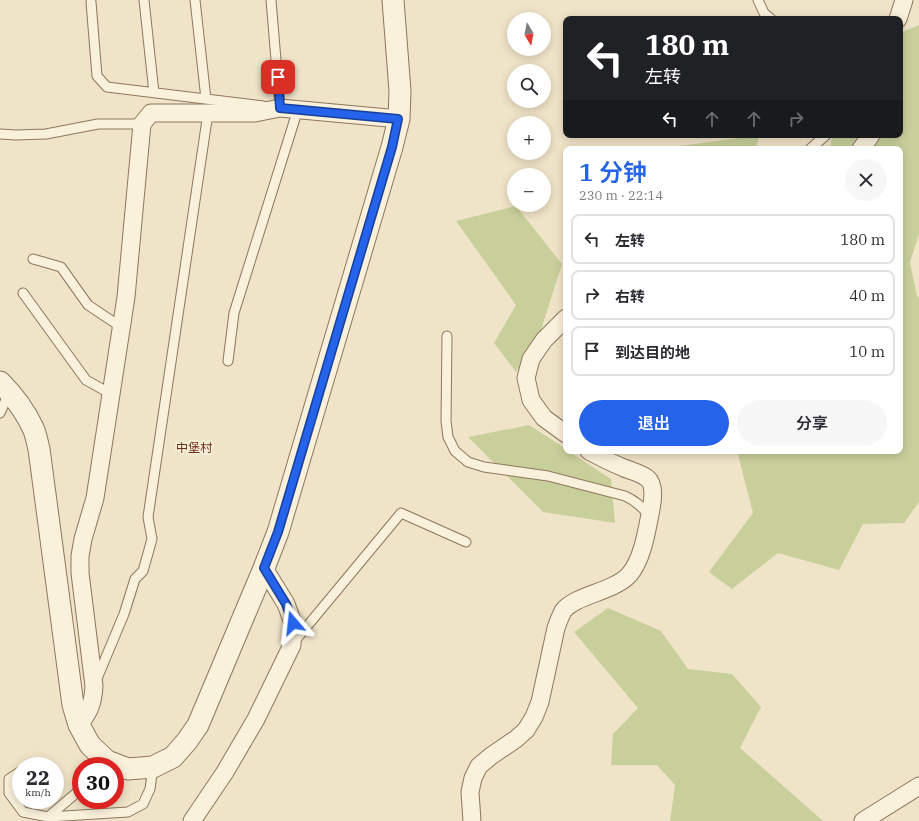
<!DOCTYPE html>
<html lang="zh">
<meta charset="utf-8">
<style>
:root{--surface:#fff;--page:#f7f7f7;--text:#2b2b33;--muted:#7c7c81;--line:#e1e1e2;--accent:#2563eb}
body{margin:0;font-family:"IBM Plex Serif","Noto Sans SC",serif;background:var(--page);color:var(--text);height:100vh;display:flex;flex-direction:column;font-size:15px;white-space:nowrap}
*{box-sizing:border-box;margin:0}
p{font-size:13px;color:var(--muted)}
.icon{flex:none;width:22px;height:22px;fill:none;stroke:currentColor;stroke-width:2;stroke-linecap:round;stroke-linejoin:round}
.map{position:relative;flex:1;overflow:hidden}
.drawer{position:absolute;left:563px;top:146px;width:340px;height:308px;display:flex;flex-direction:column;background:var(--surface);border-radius:8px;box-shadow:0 2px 10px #0003}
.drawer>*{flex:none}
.guide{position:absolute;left:563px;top:16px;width:340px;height:122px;border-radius:8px;box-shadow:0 2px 10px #0003;background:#202124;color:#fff;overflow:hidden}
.needle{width:26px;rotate:170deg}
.buttons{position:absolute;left:507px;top:12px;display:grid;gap:8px}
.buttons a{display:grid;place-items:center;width:44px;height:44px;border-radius:50%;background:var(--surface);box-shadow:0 2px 10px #0003;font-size:20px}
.speed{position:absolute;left:12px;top:757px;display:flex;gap:8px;font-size:20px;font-weight:700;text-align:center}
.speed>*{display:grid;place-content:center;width:52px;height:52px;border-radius:50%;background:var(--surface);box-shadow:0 2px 10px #0003;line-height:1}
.speed small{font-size:10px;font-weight:400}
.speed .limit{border:6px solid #d22;background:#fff;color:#111}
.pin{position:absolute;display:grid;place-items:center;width:34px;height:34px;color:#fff;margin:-17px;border-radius:8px;box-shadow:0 2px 6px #0006}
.me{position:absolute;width:44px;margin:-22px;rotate:343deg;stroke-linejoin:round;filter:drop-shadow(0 0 3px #0008)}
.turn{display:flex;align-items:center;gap:14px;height:84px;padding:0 16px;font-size:18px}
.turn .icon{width:52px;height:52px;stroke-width:2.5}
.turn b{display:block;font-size:28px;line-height:34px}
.lanes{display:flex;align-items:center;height:38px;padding:0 16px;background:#0003;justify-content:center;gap:20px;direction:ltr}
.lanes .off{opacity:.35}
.round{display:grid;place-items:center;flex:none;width:42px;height:42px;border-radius:21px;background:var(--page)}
.summary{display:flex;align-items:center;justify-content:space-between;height:68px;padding:0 16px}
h1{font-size:24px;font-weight:600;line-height:30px;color:var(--accent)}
.primary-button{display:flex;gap:8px;margin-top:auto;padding:8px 16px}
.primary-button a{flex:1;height:46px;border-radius:24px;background:var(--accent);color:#fff;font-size:16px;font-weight:600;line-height:46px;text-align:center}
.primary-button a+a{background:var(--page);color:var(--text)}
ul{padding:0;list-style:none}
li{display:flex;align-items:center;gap:12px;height:50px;margin:0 8px 6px;padding:0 8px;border:2px solid var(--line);border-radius:8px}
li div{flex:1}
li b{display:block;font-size:15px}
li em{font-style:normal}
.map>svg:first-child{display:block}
.green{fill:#c9cf9b}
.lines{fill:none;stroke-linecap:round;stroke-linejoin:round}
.service-casing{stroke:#8d765c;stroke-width:11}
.minor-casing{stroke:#8d765c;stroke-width:19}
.tertiary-casing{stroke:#8d765c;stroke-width:23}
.service{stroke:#faf1dc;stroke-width:9}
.minor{stroke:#faf1dc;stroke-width:17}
.tertiary{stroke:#faf1dc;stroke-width:21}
.route-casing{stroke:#184099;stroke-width:10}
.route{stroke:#2563eb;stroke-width:7}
.labels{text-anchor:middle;stroke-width:4;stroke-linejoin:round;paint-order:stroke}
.quarter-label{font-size:12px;fill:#6b2e1e;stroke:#f7eed8}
</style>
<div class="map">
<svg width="919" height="821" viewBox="0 0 919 821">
<rect width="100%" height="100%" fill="#f0e4c8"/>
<path class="green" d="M919,25v209l-9,28 7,34 2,2v204l-15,21 -41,1 -24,46 -61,-17 -46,36 -23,-17 44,-59 -16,-62h163v-302h-70l2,-14h68v-102z
M759,135l-3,14h-96z
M516,206l46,58 -22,69 -24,39 -22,-29 22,-38 -60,-84z
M529,425l37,24v2h2l43,28 4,44 -72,-11 -75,-75z
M608,608l53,23 27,38 44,5 29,33 -21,41 83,73h-153l5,-36 -18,-20h-46l2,-31 25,-26 -64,-76z"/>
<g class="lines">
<g class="service-casing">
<path id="service" d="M144,0l10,93
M195,0l11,99
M271,0l9,108h-2
M758,0l6,13 7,6
M91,2l6,74 10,11 156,19
M0,134l16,1 30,-1 52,-10h44
M810,149l16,-14
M33,259l28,8 27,38 33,22
M23,293l63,87 25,14
M447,336l-1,85 2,16 7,14 13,11 16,5 64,9 77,20c11,5 18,11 25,21
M228,361l6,-48 64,-204
M0,413l9,-20
M294,642l107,-129 65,29
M96,681l28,-67 11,-35 8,-8 9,-32 -4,-22 60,-404
M21,771l-12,8v14l14,19 25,5 80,-5 15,-8 7,-15 3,-22
M48,817l33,-28"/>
</g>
<g class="minor-casing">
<path id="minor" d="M898,19l6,-19
M861,149l10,-14
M566,318l-22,22 -13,19 -5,19 5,22 13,18 22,16
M79,725c11,-14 14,-22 15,-39l-14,-113v-17l3,-17 12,-41 31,-201 16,-173 9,-11h104l25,-5 119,11
M192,821l33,-49 31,-53 36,-74 1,-22 -7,-19 -22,-36
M472,821l-2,-29 3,-14 6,-12 12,-10 25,-17 10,-9 8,-13 6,-15 16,-74c2,-6 4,-11 7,-17 12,-16 50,-19 66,-36 14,-16 18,-46 22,-66 2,-10 4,-25 -4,-31 -7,-5 -15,-7 -23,-10 -12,-5 -24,-11 -35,-17
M863,821l56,-35"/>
</g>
<g class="tertiary-casing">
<path id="tertiary" d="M0,382c13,13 25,29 33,46 3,6 4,14 6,21l34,256 6,20 11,20 17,16 21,8 25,-2 20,-10 14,-16 11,-16 66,-157 14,-36 114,-385 7,-28 1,-28 -7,-91"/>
</g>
<use href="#service" class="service"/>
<use href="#minor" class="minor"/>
<use href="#tertiary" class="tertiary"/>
</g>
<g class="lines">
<g class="route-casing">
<path id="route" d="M278,77l2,31 118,11 -6,28 -114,385 -14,36 22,36 7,19"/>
</g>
<use href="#route" class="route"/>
</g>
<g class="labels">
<g class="quarter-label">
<text x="194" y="452">中堡村</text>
</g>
</g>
</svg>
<div class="buttons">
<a><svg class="needle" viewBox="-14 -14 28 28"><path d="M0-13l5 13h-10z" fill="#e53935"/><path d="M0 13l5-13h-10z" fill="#7c7c81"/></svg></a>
<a><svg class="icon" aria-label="search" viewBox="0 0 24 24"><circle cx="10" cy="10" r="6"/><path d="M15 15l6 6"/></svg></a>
<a>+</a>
<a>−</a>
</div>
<div class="speed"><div>22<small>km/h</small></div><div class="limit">30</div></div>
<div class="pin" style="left:278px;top:77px;background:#d93025"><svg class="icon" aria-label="arrive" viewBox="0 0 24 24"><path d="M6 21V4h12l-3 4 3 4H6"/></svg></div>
<svg class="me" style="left:293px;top:623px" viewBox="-20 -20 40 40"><path d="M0-17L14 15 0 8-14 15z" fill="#2563eb" stroke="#fff" stroke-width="4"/></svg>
<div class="guide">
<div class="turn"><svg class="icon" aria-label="left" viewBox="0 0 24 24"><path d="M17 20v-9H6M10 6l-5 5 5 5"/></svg><div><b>180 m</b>左转</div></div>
<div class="lanes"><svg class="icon" aria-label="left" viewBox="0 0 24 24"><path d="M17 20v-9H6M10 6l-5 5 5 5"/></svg><svg class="icon off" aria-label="ahead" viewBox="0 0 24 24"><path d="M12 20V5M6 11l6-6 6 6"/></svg><svg class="icon off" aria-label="ahead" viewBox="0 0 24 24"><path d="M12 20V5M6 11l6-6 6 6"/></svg><svg class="icon off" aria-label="right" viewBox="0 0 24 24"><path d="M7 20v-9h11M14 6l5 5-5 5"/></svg></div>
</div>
<section class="drawer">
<div class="summary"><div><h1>1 分钟</h1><p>230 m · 22:14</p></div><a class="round"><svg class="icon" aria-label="close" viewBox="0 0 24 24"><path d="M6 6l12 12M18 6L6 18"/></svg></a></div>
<ul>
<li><svg class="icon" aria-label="left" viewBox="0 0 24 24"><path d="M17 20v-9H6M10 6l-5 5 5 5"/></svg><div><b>左转</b></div><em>180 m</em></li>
<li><svg class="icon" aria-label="right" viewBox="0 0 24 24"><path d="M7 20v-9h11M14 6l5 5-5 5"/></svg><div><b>右转</b></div><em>40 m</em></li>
<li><svg class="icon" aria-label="arrive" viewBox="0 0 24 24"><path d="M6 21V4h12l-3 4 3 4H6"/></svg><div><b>到达目的地</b></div><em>10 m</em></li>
</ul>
<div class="primary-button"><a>退出</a><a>分享</a></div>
</section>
</div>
